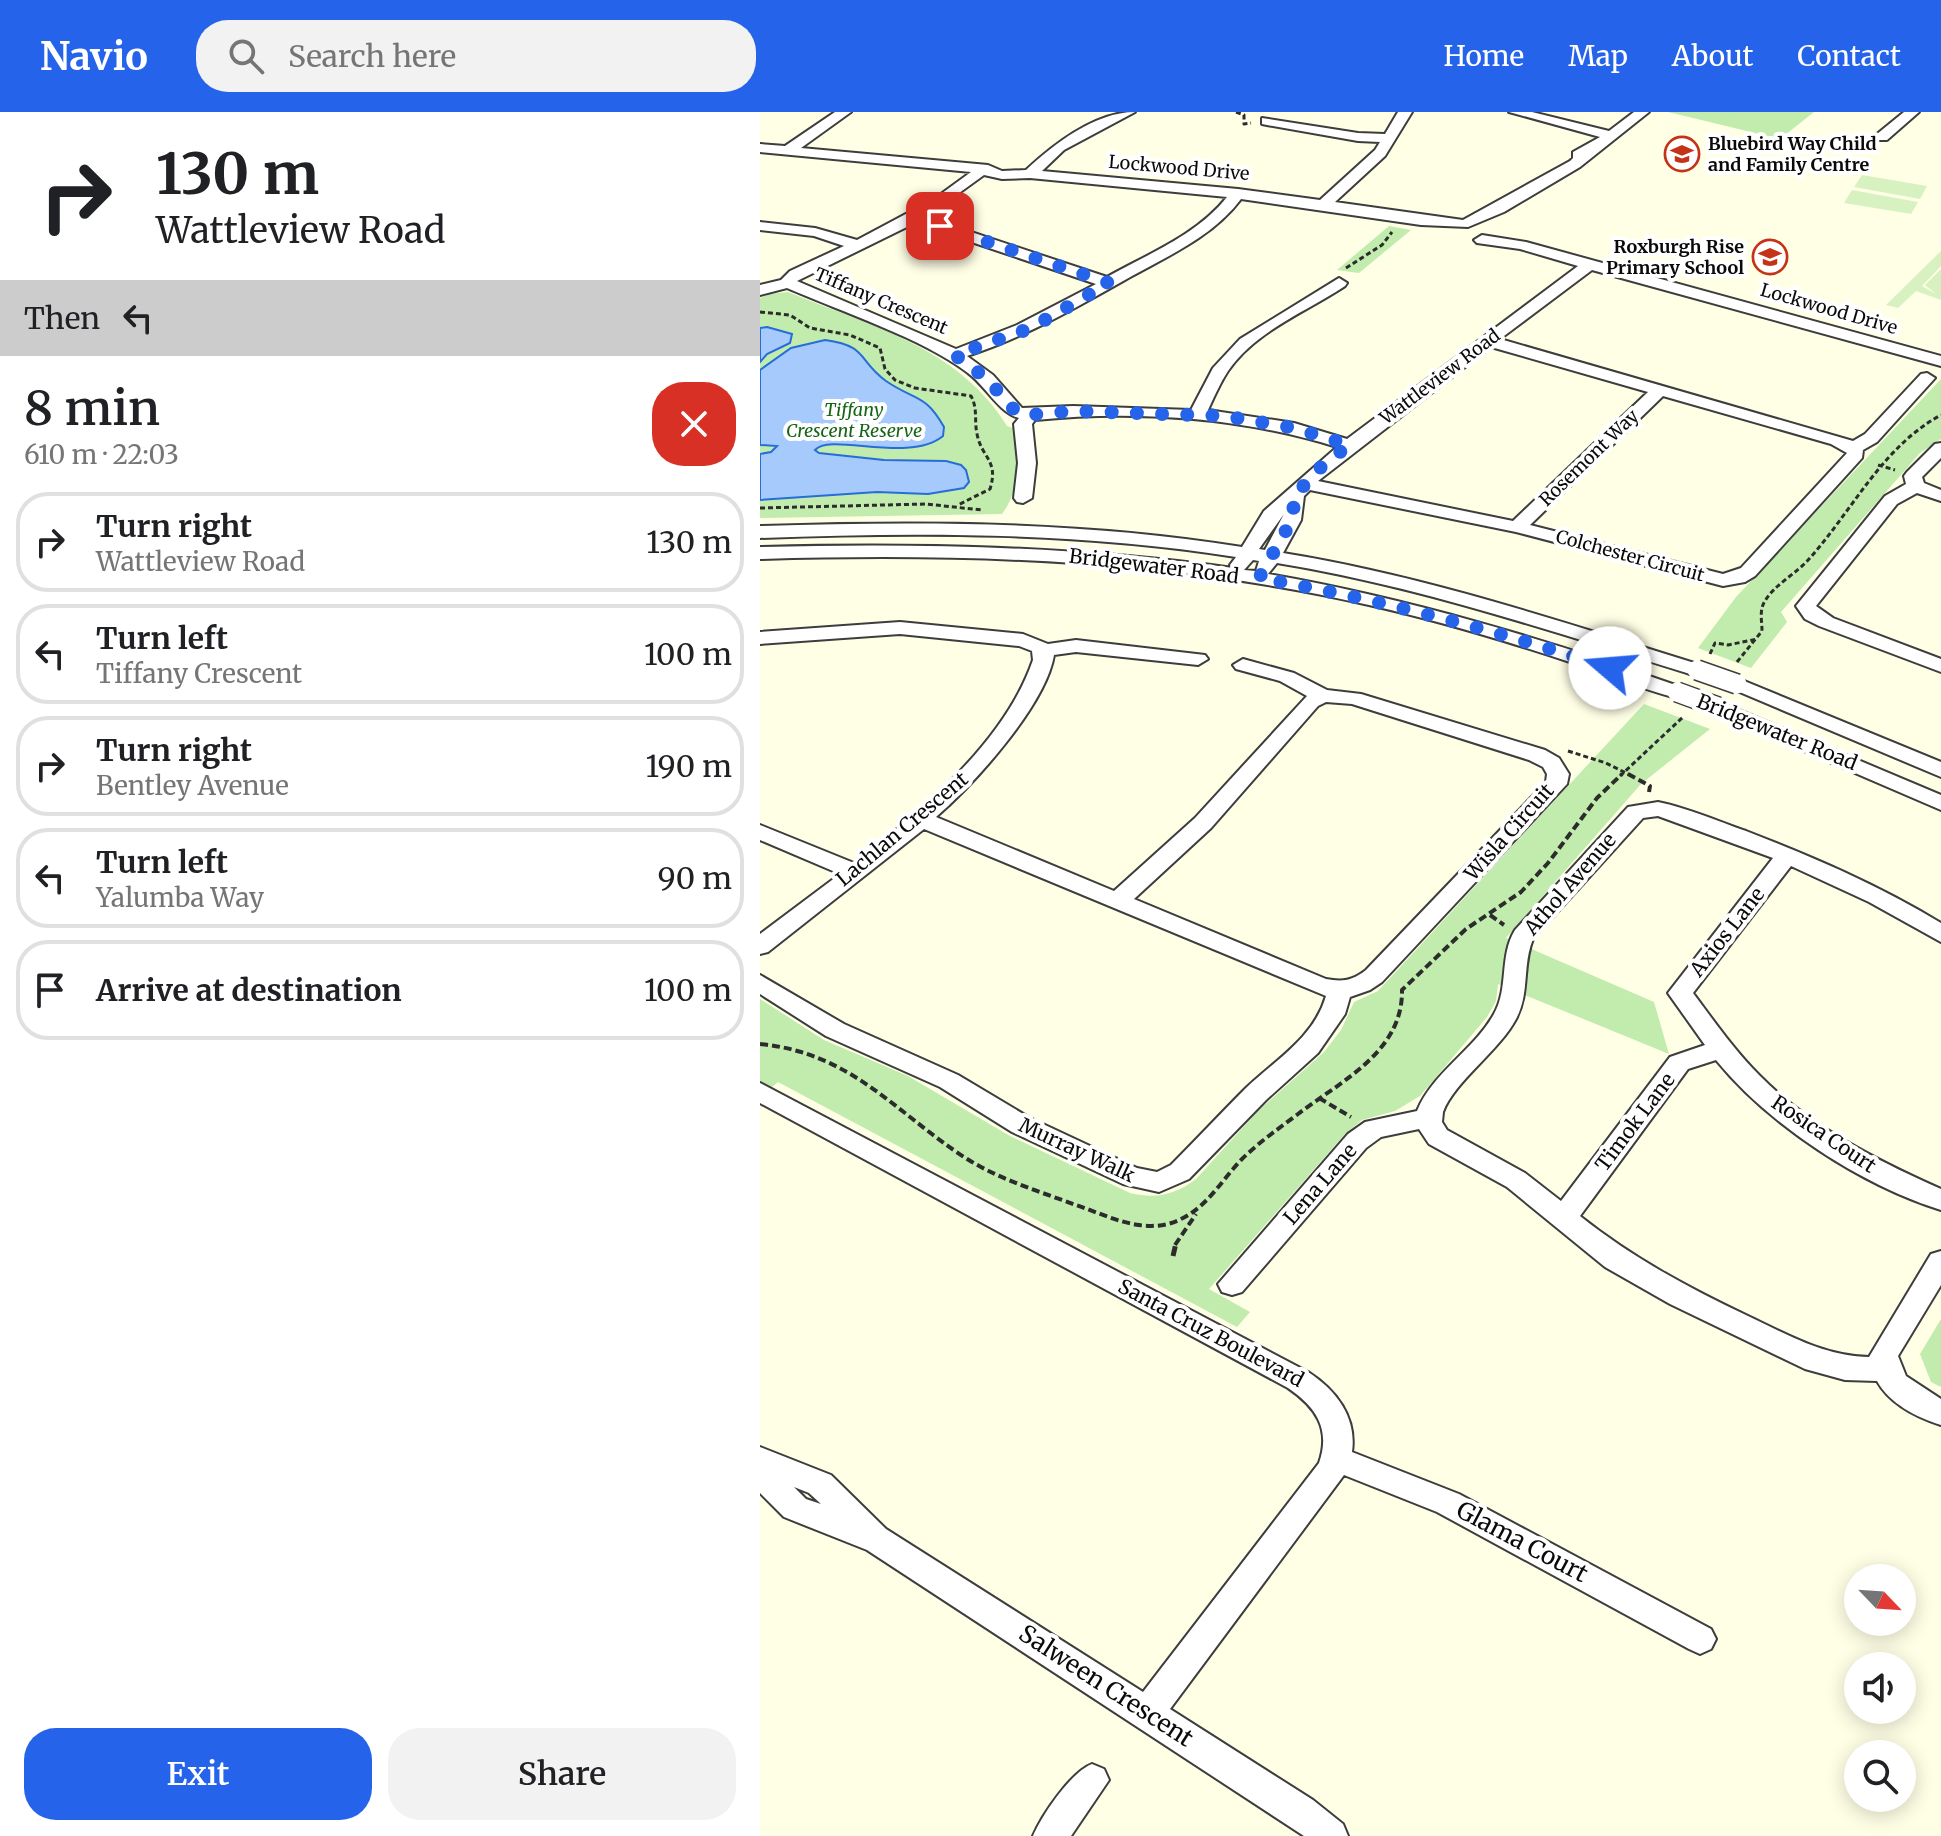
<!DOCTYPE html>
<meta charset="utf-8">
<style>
:root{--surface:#fff;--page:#f2f2f2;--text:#202124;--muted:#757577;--line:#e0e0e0;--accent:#2563eb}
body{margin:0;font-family:Merriweather,serif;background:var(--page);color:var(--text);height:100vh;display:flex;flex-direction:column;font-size:30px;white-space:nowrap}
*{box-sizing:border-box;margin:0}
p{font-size:26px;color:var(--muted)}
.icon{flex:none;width:44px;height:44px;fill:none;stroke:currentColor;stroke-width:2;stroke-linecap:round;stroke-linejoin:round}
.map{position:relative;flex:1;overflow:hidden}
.drawer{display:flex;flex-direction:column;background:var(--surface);width:760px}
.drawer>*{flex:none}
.guide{background:#fff;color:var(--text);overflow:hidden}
.needle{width:52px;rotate:115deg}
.fabs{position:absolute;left:1084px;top:1452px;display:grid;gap:16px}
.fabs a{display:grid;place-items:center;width:72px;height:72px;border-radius:50%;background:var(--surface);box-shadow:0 4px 20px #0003;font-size:40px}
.pin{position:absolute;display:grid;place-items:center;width:68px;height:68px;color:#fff;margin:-34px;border-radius:16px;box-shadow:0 4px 12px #0006}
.me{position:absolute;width:88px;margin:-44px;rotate:288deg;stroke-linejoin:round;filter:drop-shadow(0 0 6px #0008)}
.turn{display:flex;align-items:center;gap:28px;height:168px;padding:0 24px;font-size:36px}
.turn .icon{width:104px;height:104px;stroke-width:2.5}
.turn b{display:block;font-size:56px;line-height:68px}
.then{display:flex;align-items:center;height:76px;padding:0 24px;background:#0003;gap:16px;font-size:30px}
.round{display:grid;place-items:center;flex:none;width:84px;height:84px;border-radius:32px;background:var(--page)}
.summary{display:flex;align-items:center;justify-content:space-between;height:136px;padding:0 24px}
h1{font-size:48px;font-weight:600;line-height:60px}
.action{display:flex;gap:16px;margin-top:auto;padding:16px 24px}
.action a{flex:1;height:92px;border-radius:32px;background:var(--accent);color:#fff;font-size:32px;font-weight:600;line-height:92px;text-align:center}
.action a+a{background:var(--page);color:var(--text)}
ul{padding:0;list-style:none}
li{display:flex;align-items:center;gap:24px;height:100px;margin:0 16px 12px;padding:0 8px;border:4px solid var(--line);border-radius:32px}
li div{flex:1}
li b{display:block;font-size:30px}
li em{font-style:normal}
header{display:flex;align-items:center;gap:48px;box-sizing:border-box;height:112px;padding:0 40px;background:var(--accent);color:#fff}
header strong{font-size:38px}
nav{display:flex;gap:44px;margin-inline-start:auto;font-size:28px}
.search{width:560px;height:72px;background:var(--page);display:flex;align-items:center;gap:20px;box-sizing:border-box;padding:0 28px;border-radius:32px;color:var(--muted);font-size:30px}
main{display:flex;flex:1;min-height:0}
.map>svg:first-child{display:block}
.green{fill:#c1ecad}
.pitch{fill:#d7f2c0}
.water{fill:#a6cafc;stroke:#276dd9;stroke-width:2}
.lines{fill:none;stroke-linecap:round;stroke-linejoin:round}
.minor-casing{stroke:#3d3d3d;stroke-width:4}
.path-far2{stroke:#2c2c2c;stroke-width:3;stroke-dasharray:5 3;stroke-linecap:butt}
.path-far1{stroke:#2c2c2c;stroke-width:4;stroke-dasharray:8 4;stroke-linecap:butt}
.path{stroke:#2c2c2c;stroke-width:5;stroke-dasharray:10 5;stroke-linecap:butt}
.minor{fill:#fff;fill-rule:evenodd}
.minor-bridge-casing{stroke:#3d3d3d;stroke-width:22;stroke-linecap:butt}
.minor-bridge{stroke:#fff;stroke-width:19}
.route{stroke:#2563eb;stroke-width:14;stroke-dasharray:0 25.2}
.labels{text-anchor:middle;stroke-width:8;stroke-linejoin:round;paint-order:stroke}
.far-poi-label{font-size:18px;font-weight:bold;fill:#0a0a0a;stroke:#fff;text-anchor:start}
.far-street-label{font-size:18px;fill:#0a0a0a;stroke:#fff}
.far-park-label{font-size:18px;font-style:italic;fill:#166516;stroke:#fff}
.street-label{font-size:20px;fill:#0a0a0a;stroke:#fff}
.near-street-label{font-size:24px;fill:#0a0a0a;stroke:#fff}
</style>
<header>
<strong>Navio</strong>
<div class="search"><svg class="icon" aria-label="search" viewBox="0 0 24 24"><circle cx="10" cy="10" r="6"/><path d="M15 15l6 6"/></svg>Search here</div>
<nav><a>Home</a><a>Map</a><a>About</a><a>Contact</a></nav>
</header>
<main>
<section class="drawer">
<div class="guide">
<div class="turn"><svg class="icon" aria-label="right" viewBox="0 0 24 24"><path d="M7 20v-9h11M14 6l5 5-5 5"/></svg><div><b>130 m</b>Wattleview Road</div></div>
<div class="then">Then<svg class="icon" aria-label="left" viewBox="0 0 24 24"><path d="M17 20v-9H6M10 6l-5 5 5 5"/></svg></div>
</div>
<div class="summary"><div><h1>8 min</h1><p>610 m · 22:03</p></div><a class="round" style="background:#d93025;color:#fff"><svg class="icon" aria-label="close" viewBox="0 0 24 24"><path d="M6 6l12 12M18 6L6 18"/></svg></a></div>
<ul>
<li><svg class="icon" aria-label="right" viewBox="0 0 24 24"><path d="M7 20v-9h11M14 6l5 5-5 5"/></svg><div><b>Turn right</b><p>Wattleview Road</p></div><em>130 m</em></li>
<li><svg class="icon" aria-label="left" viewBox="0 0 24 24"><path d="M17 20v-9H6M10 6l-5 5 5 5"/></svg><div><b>Turn left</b><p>Tiffany Crescent</p></div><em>100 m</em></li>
<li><svg class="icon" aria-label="right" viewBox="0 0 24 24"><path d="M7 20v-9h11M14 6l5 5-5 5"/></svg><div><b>Turn right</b><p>Bentley Avenue</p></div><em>190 m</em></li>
<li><svg class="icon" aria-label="left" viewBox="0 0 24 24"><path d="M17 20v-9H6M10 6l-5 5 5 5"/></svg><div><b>Turn left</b><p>Yalumba Way</p></div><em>90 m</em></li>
<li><svg class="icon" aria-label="arrive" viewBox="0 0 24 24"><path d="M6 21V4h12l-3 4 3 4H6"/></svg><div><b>Arrive at destination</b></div><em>100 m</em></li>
</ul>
<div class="action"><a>Exit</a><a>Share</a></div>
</section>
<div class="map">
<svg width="1181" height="1724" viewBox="0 0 1181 1724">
<rect width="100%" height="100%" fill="#ffffe6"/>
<path class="green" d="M908,0h146l-34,27z
M629,114l22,4 -52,43 -22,-3z
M28,180c80,33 171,55 219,134l6,2c5,31 8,61 -11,86l-242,4v-220l9,-4z
M1181,267v60l-21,14 -139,159 6,10 -36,46 -53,-20 38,-51z
M884,592l66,25 -69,55 -135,154 148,64 15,52 -171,-70 -2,17 -9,16 -67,79 -25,15 -33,9 -18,15 -135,154 41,23 -13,15 -459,-245 -18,15v-98l64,41 84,36 102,60 120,57c26,6 45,2 66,-14l62,-68 66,-59 17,-22 13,-28 24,-11z
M1181,1207v68l-10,-5 -11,-28z"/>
<path class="pitch" d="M1102,63l65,11 -7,13 -66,-12z
M1092,78l66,12 -7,12 -67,-11z
M1181,139v15l-19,20 14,8 -11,-9 16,-16v31l-25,-9 -18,17 -12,-3z"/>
<path class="water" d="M7,215l25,7 -2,9 -23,11 -7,8v-34z
M65,228c44,6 32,20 61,41 29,20 39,12 58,46l-1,9c-34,28 -113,-4 -128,14l4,3 65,7 62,1 15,4 5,5 3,12 -5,6 -36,6 -51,-2 -117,8v-46l11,-2 6,-6 -17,-1v-75l31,-22z"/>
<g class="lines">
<g class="minor-casing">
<path id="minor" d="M75,0h16l-50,36 187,17 14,6 24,-1c28,-26 69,-58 109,-58l-71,38 -22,21 196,18 82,11 55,-50 5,-8 -22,-1 -91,-16 -5,-1v-6l96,15 27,1 13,-22h14l-27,44 -50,46 128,18 107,-59 3,-3v-6l27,-15 -91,-25h23l77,19 25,-19h15l-69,55 -76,45 -36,15 -47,-2 -180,-26c-28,37 -69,55 -109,77 -53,30 -106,61 -165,80l26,19 29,33 51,-2 118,4 22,-42 27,-29 99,-61 8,5 -2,3c-39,26 -90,45 -117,85 -8,12 -14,26 -20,39l86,13 53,16 231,-173 -58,-17 -43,-6 -3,-3 8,-5 44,7 415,114v10l-349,-96 -92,69 353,102 12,-7 56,-60 6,-1 8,5 -58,64 -14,8 -1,8 -107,118 -10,6 -22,4 -207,-54 -206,-42 -6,6 -3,24 -18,33c143,23 282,70 421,113l3,4 -3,4h-14c-136,-42 -272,-88 -413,-111l-9,11c143,25 280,66 416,114l3,4 -10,6c-33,-8 -65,-22 -98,-33 -69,-23 -139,-44 -210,-60 -199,-46 -405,-52 -609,-46v-12c158,-4 315,-1 473,21l-3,-3 6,-8c-157,-25 -318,-25 -476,-19v-12c161,-5 323,-5 482,21l22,-36 73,-64c-96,-30 -202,-37 -302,-27l-3,4 4,39 -4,35 -9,5 -6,-1 -3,-4 4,-35 -4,-39 5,-6c-20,-5 -34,-33 -51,-45 -46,-35 -126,-61 -181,-85l-27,7v-10l21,-5 9,-9 54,-25 -30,-10 -54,-6v-8l55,6 42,12 77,-41 37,-27 -211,-20v-8l25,2zM224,63l18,4 28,-1 197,19c-30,38 -79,57 -120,80l-181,-60zM155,111l181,61 -79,41 -61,24 -159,-68zM731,235l157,45 -135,129 -195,-40zM903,284l168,48 16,9 -106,115 -18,6 -193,-49zM524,402l-19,36 -6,-1zM493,448l6,1 -3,10 -12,-1z
M1144,0h15l-32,28h-10v-6z
M1181,331v15l-19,19 2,6 17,7v11l-24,-8 -20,11 -81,102 17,12 108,41v13l-122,-46 -14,-7 -9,-13 89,-110 21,-12 -2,-8 3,-4 28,-28z
M140,510l123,12 25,10 28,-4 129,15 3,4 -10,6 -122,-13 -22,3c-8,50 -80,129 -118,162l178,74 81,-73 112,-122 -27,-15 -44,-12 -3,-4 10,-6 51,14 33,17 34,4 184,56 14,8 10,16 -2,10 -185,198 -12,8 -20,7 -5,17 -27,39 -52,47 -77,79 -30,13 -36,-8 -111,-52 -72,-45 -114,-51 -66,-42v-19l84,49 114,51 72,43 107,50 20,4 14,-7c25,-25 49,-51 74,-76 30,-29 69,-51 81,-93l-402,-167 -156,123 -8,2v-20l80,-60 -80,-34v-15l94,38c67,-51 151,-121 179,-203l-1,-9 -13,-5 -119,-12 -140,10v-12zM566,590l26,2 177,56 14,7 4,7 -1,8 -180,188c-14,11 -24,12 -40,9l-192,-80 77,-71 107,-122z
M977,566l204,84v15l-211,-89 -3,-4 3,-4z
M958,589l223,94v15l-230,-99 -3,-4 3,-4z
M898,690c30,6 59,19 88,29 67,26 133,54 195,92v19l-72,-40 -78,-36 -98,127c21,28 41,57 66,82 50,51 117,85 182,114v21c-80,-25 -172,-85 -225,-150l-28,9 -108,147c53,42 107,71 168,100 40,19 76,40 121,41l62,-103 10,-3v34l-43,71 8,20 35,23v26c-25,-8 -51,-21 -64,-44l-32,-1 -40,-11 -135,-65 -65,-37 -98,-80 -78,-43 -10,-15 -38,8 -15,11 -124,144 -10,3 -10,-3 -4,-8 130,-150 17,-12 52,-11c16,-39 57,-61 77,-97 15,-26 5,-58 21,-84l113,-123zM898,704l115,42 -105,135 37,52 -35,12 -109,144 -36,-28 -78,-43 -5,-8 1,-10c11,-30 56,-61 73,-93 14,-26 6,-54 17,-80l110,-121z
M0,971l548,289c28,18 49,45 44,80l107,42 252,135 5,10 -5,10 -11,5 -11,-5 -252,-137 -93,-37 -174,234 143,91 30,24 5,12h-44l-437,-286 -83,-33 -24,-24v-46l71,28 55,54 257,163 176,-229c12,-34 -3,-56 -31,-75l-528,-285zM34,1375l15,6 12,11 -15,-5z
M332,1652l12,5 5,11 -38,56h-38c9,-21 38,-64 59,-72z"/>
</g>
<path class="path-far2" d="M476,0l8,3v9l7,-1
M586,156l36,-23 10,-13
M0,200l30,3 20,13 40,7 30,13 5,21 10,11 20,8 56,8c7,13 3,24 6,38 5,25 22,26 13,55l-32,16
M1118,353l17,5
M0,396l166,-4 56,6
M950,542l5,-11 13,2 29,-6
M977,550l25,-31c0,-10 -3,-21 3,-30 9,-16 32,-28 44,-42 44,-49 73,-112 132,-144
M808,639l38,12 26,13
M860,664l63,-59"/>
<path class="path-far1" d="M868,662l22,12 -1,6
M730,803l14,10
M0,932c91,9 134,67 204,113 34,22 74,34 112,48 21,7 41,17 63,20 14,2 29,1 42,-6 26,-12 41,-39 60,-59 17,-17 37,-31 57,-46 43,-33 105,-62 104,-124l64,-61 55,-37 27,-29 49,-65 25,-24
M559,986l32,19
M415,1133l21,-31"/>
<path class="path" d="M413,1144l3,-13"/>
<use href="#minor" class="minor"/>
<g class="minor-bridge-casing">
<path id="minor-bridge" d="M937,558l40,14
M917,580l41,15"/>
</g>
<use href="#minor-bridge" class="minor-bridge"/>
</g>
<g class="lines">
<path class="route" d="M180,114l169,57 -78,45 -76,27 32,24 29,33 14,3 43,-4 151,5 70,12 55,17 -28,22 -26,28 -3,25 -33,58c119,21 235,52 351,90"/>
</g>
<defs>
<g id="school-ring" transform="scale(1.8)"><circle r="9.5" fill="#fff" stroke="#c43317" stroke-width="1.5"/><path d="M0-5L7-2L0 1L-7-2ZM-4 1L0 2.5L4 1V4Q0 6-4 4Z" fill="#c43317"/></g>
</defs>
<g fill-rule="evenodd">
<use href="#school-ring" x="922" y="42"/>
<use href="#school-ring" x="1010" y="145"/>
</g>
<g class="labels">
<g class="far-poi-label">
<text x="948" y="38">Bluebird Way Child<tspan x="948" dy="21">and Family Centre</tspan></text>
<text x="984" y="141" text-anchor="end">Roxburgh Rise<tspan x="984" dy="21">Primary School</tspan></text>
</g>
<g class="far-street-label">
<text transform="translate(419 56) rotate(5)" y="6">Lockwood Drive</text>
<text transform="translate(121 189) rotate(23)" y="6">Tiffany Crescent</text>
<text transform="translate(1069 197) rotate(16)" y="6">Lockwood Drive</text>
<text transform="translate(680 265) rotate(-37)" y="6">Wattleview Road</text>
<text transform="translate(829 346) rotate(-44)" y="6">Rosemont Way</text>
<text transform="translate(870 444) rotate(15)" y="6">Colchester Circuit</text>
</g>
<g class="far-park-label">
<text x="94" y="304">Tiffany<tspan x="94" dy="21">Crescent Reserve</tspan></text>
</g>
<g class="street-label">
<text transform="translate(394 454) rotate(7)" y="7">Bridgewater Road</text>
<text transform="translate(1017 620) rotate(22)" y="7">Bridgewater Road</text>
<text transform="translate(142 717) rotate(-40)" y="7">Lachlan Crescent</text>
<text transform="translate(749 720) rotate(-48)" y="7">Wisla Circuit</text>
<text transform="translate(810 772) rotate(-49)" y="7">Athol Avenue</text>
<text transform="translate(967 820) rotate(-52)" y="7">Axios Lane</text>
<text transform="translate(875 1010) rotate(-53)" y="7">Timok Lane</text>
<text transform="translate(1064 1022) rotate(34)" y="7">Rosica Court</text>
<text transform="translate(317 1038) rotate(25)" y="7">Murray Walk</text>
<text transform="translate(560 1072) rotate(-49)" y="7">Lena Lane</text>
<text transform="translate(451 1221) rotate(28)" y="7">Santa Cruz Boulevard</text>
</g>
<g class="near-street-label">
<text transform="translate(762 1430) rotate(28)" y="8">Glama Court</text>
<text transform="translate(346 1574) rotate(33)" y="8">Salween Crescent</text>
</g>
</g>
</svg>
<div class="fabs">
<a><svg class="needle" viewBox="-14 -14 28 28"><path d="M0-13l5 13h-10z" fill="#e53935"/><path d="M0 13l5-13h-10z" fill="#757577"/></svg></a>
<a><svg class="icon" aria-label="sound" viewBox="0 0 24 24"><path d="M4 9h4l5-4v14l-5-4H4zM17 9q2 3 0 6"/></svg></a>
<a><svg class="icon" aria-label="search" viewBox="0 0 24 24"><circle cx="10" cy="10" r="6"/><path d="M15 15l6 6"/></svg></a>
</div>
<div class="pin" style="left:180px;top:114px;background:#d93025"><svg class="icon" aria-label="arrive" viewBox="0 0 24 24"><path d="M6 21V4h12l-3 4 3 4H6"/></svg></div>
<svg class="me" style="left:850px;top:556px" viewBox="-20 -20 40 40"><circle r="19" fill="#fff"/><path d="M0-13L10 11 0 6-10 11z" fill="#2563eb"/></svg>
</div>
</main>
